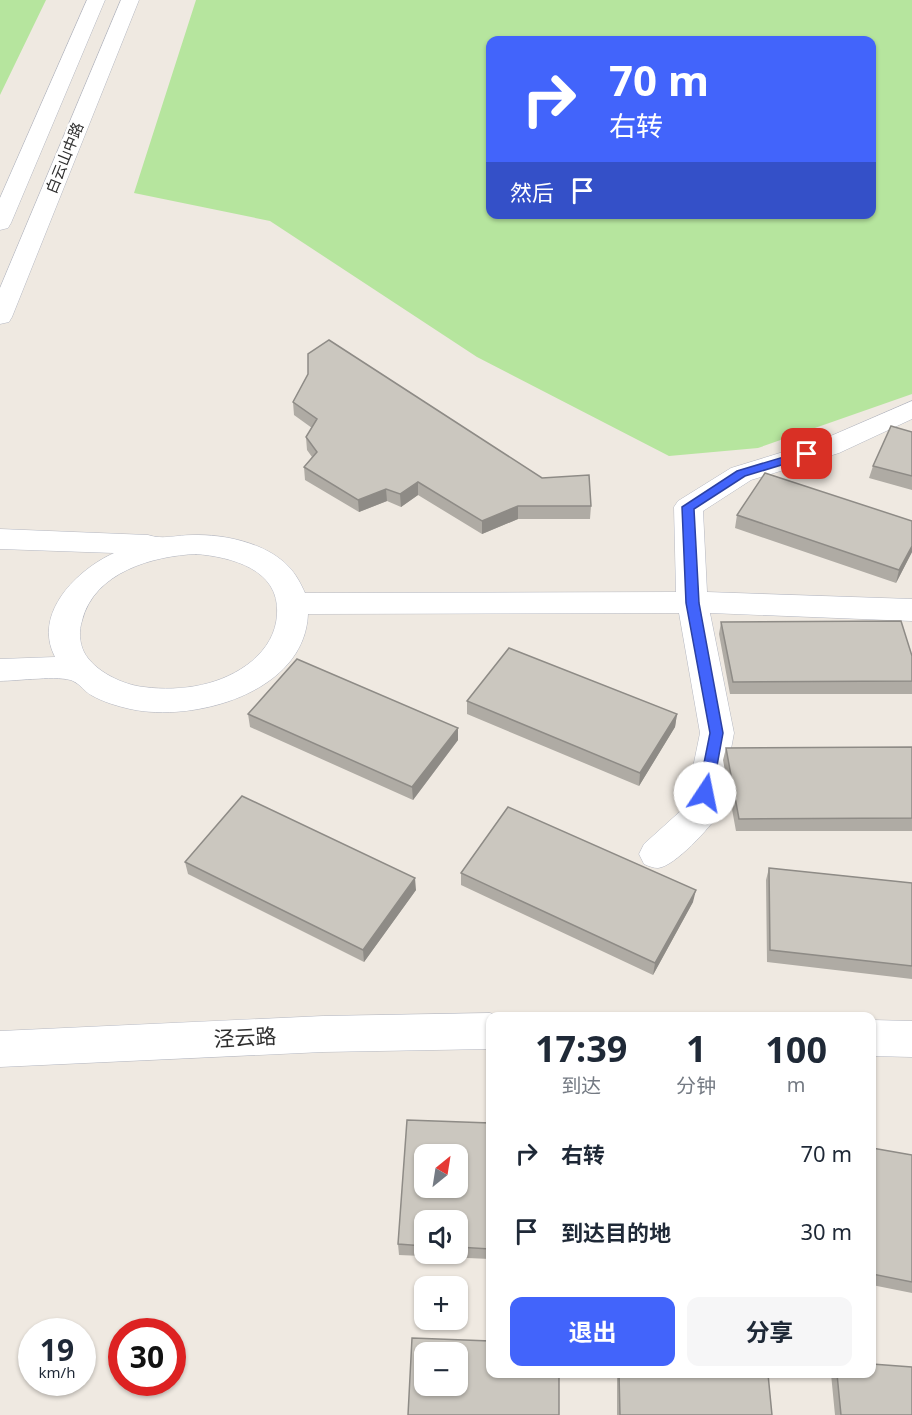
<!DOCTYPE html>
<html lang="zh">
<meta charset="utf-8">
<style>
:root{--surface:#fff;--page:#f6f6f7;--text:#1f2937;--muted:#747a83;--accent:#4264fb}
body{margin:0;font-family:"Noto Sans","Noto Sans SC",sans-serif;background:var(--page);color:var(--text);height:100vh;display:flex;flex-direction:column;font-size:22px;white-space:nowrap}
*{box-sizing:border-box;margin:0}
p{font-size:20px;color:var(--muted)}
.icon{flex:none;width:33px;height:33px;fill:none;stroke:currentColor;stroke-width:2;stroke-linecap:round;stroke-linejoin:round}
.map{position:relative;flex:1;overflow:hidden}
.side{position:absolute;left:486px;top:1012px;width:390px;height:366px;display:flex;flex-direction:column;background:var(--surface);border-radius:12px;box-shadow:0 2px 4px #0004}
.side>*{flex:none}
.banner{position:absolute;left:486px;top:36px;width:390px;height:183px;border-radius:12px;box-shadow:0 2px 4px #0004;background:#4264fb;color:#fff;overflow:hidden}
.needle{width:39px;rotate:30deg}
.buttons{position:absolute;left:414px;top:1144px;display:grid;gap:12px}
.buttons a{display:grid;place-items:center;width:54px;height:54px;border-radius:12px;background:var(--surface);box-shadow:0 2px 4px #0004;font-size:30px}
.speed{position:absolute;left:18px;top:1318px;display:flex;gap:12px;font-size:30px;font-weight:700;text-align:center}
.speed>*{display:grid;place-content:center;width:78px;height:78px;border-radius:50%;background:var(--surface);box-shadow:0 2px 4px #0004;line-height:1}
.speed small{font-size:15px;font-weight:400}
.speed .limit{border:9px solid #d22;background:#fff;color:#111}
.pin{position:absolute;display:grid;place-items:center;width:51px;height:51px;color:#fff;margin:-26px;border-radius:12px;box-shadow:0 3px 9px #0006}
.me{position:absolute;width:66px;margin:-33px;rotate:11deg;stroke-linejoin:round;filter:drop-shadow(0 0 4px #0008)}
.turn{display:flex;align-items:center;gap:21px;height:126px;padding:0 24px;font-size:27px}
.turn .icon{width:78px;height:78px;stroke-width:2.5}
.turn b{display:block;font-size:42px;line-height:51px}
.then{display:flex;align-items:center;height:57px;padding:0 24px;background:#0003;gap:12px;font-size:22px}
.eta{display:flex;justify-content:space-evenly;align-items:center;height:102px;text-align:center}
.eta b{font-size:36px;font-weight:700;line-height:42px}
.cta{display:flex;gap:12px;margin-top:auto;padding:12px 24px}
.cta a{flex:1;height:69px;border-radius:12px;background:var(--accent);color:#fff;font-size:24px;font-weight:700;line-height:69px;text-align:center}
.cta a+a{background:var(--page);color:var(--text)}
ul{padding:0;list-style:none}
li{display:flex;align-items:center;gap:18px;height:78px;padding:0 24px}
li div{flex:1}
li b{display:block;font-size:22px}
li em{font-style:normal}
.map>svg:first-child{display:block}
.green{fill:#b6e59e;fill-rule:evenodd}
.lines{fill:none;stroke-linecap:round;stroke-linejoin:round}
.minor-casing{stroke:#b4b7c1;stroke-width:1}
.tertiary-casing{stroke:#b4b7c1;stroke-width:1}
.secondary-casing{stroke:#b4b7c1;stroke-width:1}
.minor{fill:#fff;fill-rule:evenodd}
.tertiary{fill:#fff;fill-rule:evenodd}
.secondary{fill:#fff;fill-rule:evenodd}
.wall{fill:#afaba4;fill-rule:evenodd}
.shaded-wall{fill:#8e8b86}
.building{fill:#cbc7bf;stroke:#8e8b86;stroke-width:1.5;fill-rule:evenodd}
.route{fill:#4264fb;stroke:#2b41a3;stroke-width:1.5}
.labels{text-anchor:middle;stroke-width:5;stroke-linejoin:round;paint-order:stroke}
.far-street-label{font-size:15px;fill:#2e2e2e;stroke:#fff}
.near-street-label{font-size:21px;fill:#2e2e2e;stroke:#fff}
</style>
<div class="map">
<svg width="912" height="1415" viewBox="0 0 912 1415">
<rect width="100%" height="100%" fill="#efe9e1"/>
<path class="green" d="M0,0h46l-46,95z
M196,0h716v394l-154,54 -89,8 -192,-99 -207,-136 -136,-28zM490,40h382v174h-382z"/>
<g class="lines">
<g class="minor-casing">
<path id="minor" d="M912,401v18l-73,34 -88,27 -48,31 4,81 205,7v22l-202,-8 24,120 -15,80c-8,14 -45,54 -61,55 -4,0 -10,-2 -14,-4l-5,-10 5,-10 41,-37 15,-74 -21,-120 -371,1c-3,79 -115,109 -178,95 -13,-3 -27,-7 -39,-14 -6,-3 -11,-11 -18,-14 -13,-6 -56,0 -73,0v-22l55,-2c-23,-44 23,-88 59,-104l-114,-4v-20l148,6c15,5 29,0 45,0 31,-1 73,8 95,31 8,8 13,18 17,27l371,-1 -2,-85 4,-6 53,-33 88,-27zM196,554c35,3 84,15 81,60 -1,19 -10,34 -25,47 -29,24 -70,31 -108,26 -21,-2 -50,-16 -60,-35 -5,-10 -5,-22 -2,-31 12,-49 71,-65 114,-67z"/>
</g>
<g class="tertiary-casing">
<path id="tertiary" d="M490,1013l10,4h-10v32l-167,3 -323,15v-36l323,-15z
M872,1020l40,1v36l-40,-1z"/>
</g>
<g class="secondary-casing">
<path id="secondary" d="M87,0h18l-94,223 -3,5 -8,2v-32z
M121,0h18l-127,317 -3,5 -9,2v-36z"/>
</g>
<use href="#minor" class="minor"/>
<use href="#tertiary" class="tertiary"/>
<use href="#secondary" class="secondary"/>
</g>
<path class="wall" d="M293,402l249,76 49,28 -1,13h-72l-36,15 -64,-39 -17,12 -14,-6 -28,11 -54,-32 -1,-13 8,-10 -5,-7 -1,-13 6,-9 -18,-13z
M912,432v58l-43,-12 4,-12z
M737,515l175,6v31l-16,31 -161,-55z
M721,622l191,34v38h-182l-11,-60z
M467,701l210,13 -2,13 -36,59 -172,-72z
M248,714l210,14v12l-45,60 -163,-73z
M912,747v84h-176l-13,-71 3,-12z
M185,862l231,28 -52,72 -176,-88z
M769,868l143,15v96l-145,-17 -1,-82z
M461,873l232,29 -40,73 -192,-90z
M490,1123v136l-91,-4 -1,-11zM424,1221h34v33h-34z
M872,1148l40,7v138l-40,-8z
M617,1374h151l4,41h-155z
M831,1374h41l40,41h-77z"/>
<path class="shaded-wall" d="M418,482v13l-17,12 -1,-13z
M386,489l1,12 -28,11 -1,-12z
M518,506v13l-36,15v-13z
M912,546v6l-16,31 3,-13z
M677,714l-2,13 -36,59 1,-13z
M458,728v12l-45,60 -1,-13z
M415,878l1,12 -52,72 -1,-12z
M696,890l-3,12 -40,73 2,-12z"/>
<path class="building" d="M329,340l213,138 47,-3 2,31h-73l-36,15 -64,-39 -18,12 -14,-5 -28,11 -54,-33 13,-15 -11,-15 11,-18 -24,-17 15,-28v-20z
M891,426l21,6v44l-39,-10z
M765,473l147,48v25l-13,24 -162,-55z
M901,621l11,35v25l-179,1 -12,-60z
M509,648l168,66 -37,59 -173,-72z
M297,659l161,69 -46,59 -164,-73z
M912,747v71l-173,1 -13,-71z
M242,796l173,82 -52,72 -178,-88z
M508,807l188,83 -41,73 -194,-90z
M769,868l143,15v83l-142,-16z
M407,1120l83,3v126l-32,-2v-26h-34v25l-26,-2zM424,1155h34v33h-34z
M872,1148l40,7v127l-40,-8z
M412,1338l78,3v33h69v41h-151zM424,1353h34v33h-34z
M872,1364l40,3v48h-71l-4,-41h35z
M619,1374h149l4,41h-152z"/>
<path class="route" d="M807,450l6,4 -2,2 -66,20 -51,33 5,94 24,130 -11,60 -2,4h-10l-2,-4 12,-60 -24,-130 -4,-96 55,-36z"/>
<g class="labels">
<g class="far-street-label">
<text transform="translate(65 158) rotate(-68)" y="5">白云山中路</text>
</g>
<g class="near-street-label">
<text transform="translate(245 1038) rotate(-3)" y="7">泾云路</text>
</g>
</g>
</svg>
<div class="buttons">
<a><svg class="needle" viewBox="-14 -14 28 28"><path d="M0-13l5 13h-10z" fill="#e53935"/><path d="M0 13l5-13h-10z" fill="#747a83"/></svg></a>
<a><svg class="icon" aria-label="sound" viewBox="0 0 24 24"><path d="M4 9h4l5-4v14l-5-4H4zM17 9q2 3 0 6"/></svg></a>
<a>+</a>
<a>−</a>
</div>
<div class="speed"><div>19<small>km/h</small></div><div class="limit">30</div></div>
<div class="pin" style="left:807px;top:454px;background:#d93025"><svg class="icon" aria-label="arrive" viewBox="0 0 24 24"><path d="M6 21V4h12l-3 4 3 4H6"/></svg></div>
<svg class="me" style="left:705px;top:793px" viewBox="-20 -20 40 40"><circle r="19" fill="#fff"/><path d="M0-13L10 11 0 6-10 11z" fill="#4264fb"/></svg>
<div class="banner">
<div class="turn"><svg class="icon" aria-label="right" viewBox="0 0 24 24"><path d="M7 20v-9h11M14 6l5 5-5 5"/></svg><div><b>70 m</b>右转</div></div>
<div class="then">然后<svg class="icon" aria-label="arrive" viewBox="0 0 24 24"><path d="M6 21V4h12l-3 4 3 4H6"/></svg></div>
</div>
<section class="side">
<div class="eta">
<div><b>17:39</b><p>到达</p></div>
<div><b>1</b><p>分钟</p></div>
<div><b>100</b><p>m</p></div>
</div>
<ul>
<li><svg class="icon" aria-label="right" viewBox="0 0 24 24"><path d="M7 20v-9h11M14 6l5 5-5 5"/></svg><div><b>右转</b></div><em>70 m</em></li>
<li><svg class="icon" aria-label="arrive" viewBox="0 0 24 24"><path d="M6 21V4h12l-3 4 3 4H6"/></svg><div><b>到达目的地</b></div><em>30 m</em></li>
</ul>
<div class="cta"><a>退出</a><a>分享</a></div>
</section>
</div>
